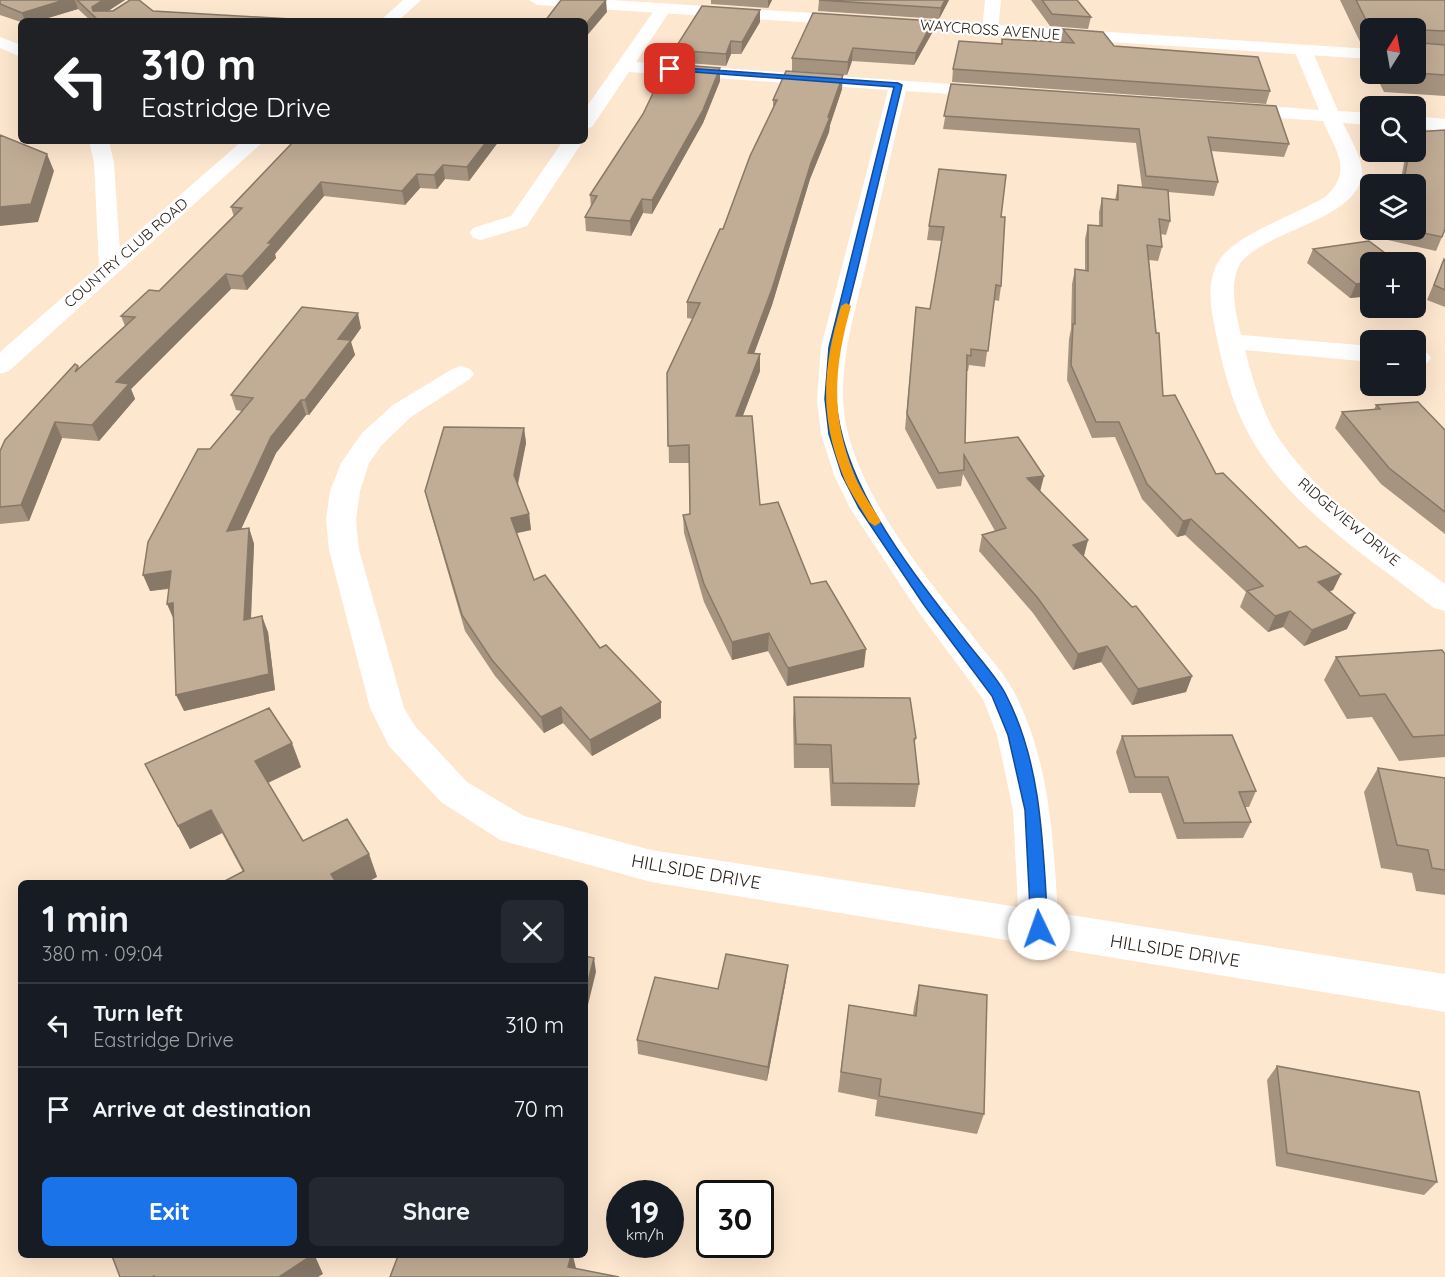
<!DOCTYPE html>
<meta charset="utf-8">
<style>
:root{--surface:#171b24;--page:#242831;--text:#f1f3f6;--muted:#9ea1a6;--line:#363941;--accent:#1a73e8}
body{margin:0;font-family:Quicksand,sans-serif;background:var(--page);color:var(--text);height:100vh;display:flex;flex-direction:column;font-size:22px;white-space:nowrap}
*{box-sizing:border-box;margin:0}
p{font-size:20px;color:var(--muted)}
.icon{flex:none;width:33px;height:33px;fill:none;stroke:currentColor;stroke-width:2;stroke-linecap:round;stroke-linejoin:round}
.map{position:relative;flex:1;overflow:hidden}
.details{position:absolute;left:18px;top:880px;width:570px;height:378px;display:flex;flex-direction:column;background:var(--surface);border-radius:9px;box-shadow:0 6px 24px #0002}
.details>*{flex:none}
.hud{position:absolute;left:18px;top:18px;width:570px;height:126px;border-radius:9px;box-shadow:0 6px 24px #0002;background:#202124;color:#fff;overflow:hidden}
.needle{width:39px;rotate:11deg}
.controls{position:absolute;left:1360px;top:18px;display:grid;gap:12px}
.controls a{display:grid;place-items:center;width:66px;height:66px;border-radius:9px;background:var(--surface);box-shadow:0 6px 24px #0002;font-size:30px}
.speed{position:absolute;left:606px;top:1180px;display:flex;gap:12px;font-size:30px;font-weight:700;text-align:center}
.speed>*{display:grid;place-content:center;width:78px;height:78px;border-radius:50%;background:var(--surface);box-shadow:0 6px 24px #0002;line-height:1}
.speed small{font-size:15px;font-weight:400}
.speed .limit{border:3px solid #111;border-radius:9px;background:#fff;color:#111}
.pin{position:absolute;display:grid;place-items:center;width:51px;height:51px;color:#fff;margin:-26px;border-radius:12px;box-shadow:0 3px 9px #0006}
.me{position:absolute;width:66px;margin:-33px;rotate:357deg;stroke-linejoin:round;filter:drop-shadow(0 0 4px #0008)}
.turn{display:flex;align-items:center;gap:21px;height:126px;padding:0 24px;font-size:27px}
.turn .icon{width:78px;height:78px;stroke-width:2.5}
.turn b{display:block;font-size:42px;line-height:51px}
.round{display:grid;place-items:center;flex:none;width:63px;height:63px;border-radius:9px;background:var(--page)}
.headline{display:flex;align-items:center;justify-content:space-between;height:102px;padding:0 24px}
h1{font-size:36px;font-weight:700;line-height:45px}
.primary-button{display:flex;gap:12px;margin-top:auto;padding:12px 24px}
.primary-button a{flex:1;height:69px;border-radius:9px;background:var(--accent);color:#fff;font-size:24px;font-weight:700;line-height:69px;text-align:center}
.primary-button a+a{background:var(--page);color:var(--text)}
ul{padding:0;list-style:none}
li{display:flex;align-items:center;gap:18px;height:84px;padding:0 24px;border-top:2px solid var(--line)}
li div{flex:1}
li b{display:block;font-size:22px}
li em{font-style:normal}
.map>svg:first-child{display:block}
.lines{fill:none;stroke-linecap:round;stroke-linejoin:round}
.street{fill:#fff;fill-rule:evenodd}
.secondary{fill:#fff;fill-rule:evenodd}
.wall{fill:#a69480}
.shaded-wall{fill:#877868}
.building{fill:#c1ac95;stroke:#877868;stroke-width:1.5}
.route{fill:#1a73e8;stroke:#114b97;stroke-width:1.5}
.slow{fill:#f59e0b}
.labels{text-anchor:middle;stroke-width:4.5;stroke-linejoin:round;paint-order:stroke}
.far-street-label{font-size:15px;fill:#2a2119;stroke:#fff}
.street-label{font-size:18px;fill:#2a2119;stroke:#fff}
</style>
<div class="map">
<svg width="1445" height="1277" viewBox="0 0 1445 1277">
<rect width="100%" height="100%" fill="#fee7cf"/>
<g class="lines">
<path class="street" d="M985,0h16l-3,30 -8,5 -8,-5z
M664,3l8,5 -36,54 358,25 6,1 3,4 -3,4 -6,1 -88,-6c-14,58 -27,115 -40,173 -10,44 -24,88 -23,134 2,82 79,174 128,236 14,19 32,37 43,58 36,69 39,146 44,221l387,61v38l-794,-130 -151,-42 -59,-38 -52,-56 -19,-38 -41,-158 -3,-30 4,-29 11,-28 21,-30 31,-28 59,-36 9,-3 9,3 4,5 -4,5 -59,38 -29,28 -13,18 -9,28 -4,29 3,30 45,158 11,18 52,56 57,34 127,34 367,57 -5,-97 -16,-75 -14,-36 -66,-89 -67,-102 -16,-33 -13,-41 -4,-35 4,-52 67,-257 -259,-18 -37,55 -7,2v-20l73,-104z
M0,37l21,8v12l-21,-9z
M1303,45l6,1 3,4 26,61 33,2v12l-28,-2c7,15 20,35 19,52 -5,48 -113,58 -125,95 -7,21 -1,44 4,65l130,11v16l-126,-12c8,31 18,66 37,93 41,59 107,99 163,141v27l-11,-3c-65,-50 -142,-98 -183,-170 -18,-31 -28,-69 -35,-104 -5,-24 -11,-53 4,-75 17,-25 77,-45 105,-62 29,-27 11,-45 -2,-76l-89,-6 -7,-2 -2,-4 2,-4 7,-2 85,7 -25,-60 3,-4z
M1416,116l29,3v12l-29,-3z
M89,141h20l5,22 7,104 -3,5 -8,2 -8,-2 -3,-5 -5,-104z
M563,141h20l-56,85 -46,14 -8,-2 -3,-5 3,-5 38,-12z
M1416,350l11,3 4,5 -4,5 -11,3z"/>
<path class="secondary" d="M403,0h18l-23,21h-18z
M529,0h82l760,49v10l-834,-54z
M242,141h22l-255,230 -9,3v-22z"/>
</g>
<path class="wall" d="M0,0h125l-17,11h45l140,8 1,2h-203l-13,-12 -40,12h-17v1l-21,-7z
M711,0h61l-4,8 -57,-4z
M819,0h130l-10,19 -121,-8z
M1031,0h46l14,17 -3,12 -38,-3z
M1340,0h105v96l-61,-4 -9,-18h41v-46h-45v19l-9,-1z
M933,21l-1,12 -18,32 -62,-4 -5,14 -55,-4v-13z
M760,22l-19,32h-10l-5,12 -52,-4v-12z
M1063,29l51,17 156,45 -4,13 -314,-22 1,-13 49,-25v-5l60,4 -1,-2z
M720,81l-17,42 -51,91 -9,-1 -12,23 -45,-5 -1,-14 6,-10 -1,-12z
M951,84l338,60 -5,13 -73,-6 7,31 -4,14 -46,-4 2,29 -4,14 -5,-1 1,13 -4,14 -9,-1 14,136 53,78 83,74 42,26 -8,16 -4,2 18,37 -43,17 -21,-19 -15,5 -28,-25 6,-15 -61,-57 -8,2 -35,-38 -27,-62 -23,1 -25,-58 2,-41 2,-10 1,-45 3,-15 10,1v-31l3,-14 11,1v-14l3,-14 13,2 3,-15 24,2 -6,-44 -193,-14z
M842,89l-12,36 -1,7 -19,47 -38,126 -18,48 6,1v17l-18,45 18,89 104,162 -77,19 -19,-35 -36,9 -28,-58 -20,-69 -1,-18 7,-1 -1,-51h-20l-2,-90 26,-54 -6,-1v-16l36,-73 50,-120v-9z
M294,141h205l-30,40 -24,-2 -8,10 -17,-1 -15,17 -81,-9 -49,58 1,4 -29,32 -16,-1 -100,100 4,10 -36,42 -37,-3 -33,83 -29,3v-73l78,-85 1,2 46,-42 -4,-10 38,-25 75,-74 -3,-10z
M1406,152h10l26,85 -6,14 -57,-13 3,-8h34v-46h-16z
M1001,217v69l-2,15 -5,-1 -9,67 -16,-2 -1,6h-2l-1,72 75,48 48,49 -5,16 109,120 -6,16 -54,13 -31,-43 -28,8 -40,-57 -54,-62 3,-16 13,-4 -32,-57 -2,12 -24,3 -32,-60 11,-122 14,2 12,-68 -15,-1 2,-14z
M1313,249l58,13v34l-21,2 -43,-35z
M1444,259l1,1v47l-18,-7z
M361,328l-10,14 4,13 -46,60h-3l-30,38 -35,76 8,-1 5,16 -3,75 17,13 7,58 -91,21 -11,-94 -4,-28 -19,2 92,-180 -6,-1 -5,-15z
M1376,405l69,25v104l-64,-50 -46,-56 7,-16 32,-2z
M524,428l2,15 -8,42 11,29 2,16 -15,3 18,47 66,68 61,70 -69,38 -29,-33 -19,10 -49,-57 -30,-45 -36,-124 -4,-16z
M1445,654v103l-46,4 -27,-44 -25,2 -23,-39 12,-23z
M794,697l122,41 -2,7 5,39 -4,23 -84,-1 -2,-38h-35l-1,-48z
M1122,736l134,55 -7,16h-4l6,15 -8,16 -66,1 -16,-46h-32l-13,-41z
M145,764l156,3 -33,16 35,58 66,13 8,23 -134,-5 -21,-39 -32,16z
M1378,768l67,10v117l-29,-4 -4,-18 -31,-5 -17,-76z
M786,980l-19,101 -129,-27 -1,-14 81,-51z
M919,985l65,129 -7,20 -102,-18 2,-16 -39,-8 11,-87 64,10 1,-8z
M1277,1066l160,116 -13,13 -148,-29 -9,-86z"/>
<path class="shaded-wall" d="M64,0h11l3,9 -40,12h-13l-3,-8z
M103,0h22l-29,19 -4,-12z
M606,0l1,12 -22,26v-13z
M768,0h4l-4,8z
M945,0h4l-10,19 2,-11z
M760,10v12l-19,32 1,-12z
M933,21l-1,12 -18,32 2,-12z
M731,41v13l-5,12v-12z
M853,48l-1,13 -5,14 1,-13z
M720,68v13l-17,42 -51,91v-14z
M843,75l-1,14 -12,36 -1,7 -19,47 -38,126 -24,65v-17l63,-190z
M487,141h12l-30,40 -2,-14z
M47,154l7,17 -16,51 -38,4v-19z
M443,165l2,14 -8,10 -3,-14z
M417,174l3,14 -15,17 -3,-14z
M321,182l3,14 -49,58 1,4 -29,32 -5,-14 26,-33z
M642,199l1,14 -12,23 -1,-15z
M226,274l5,15 -100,100 4,10 -36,42 -7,-16 24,-43z
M1371,282v14l-21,2 6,-14z
M358,313l3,15 -10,14 4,13 -46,60 -4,-15 33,-61z
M760,354v17l-24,63v-18z
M301,400l5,15 -30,38 -43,94 -6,-16 44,-94z
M55,422l7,16 -33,83 -8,-16z
M524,428l2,15 -10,48 -2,-16z
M1044,476l-4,16 -13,-14z
M529,514l2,16 -18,4 -2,-16z
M1191,519l-6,16 -8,2 6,-16z
M249,528l5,16 -4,92 -6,-16z
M1088,540l-4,16 -15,5 4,-16z
M171,571l7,16 -28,4 -7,-16z
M1341,574l-8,16 -22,8 7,-16z
M173,603l1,17 -7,-16z
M1290,611l-7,16 -15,5 7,-16z
M1355,613l-8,16 -43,17 8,-16z
M262,616l6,16 7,58 -91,21 -8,-16z
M769,633l-1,18 -36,9v-18z
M1107,646l-6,16 -28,8 5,-16z
M866,649l-2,18 -77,19 1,-18z
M1192,676l-6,16 -54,13 6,-16z
M661,702v16l-69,38 -2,-16z
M561,707l2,16 -19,10 -3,-16z
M292,743l9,24 -36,17 -10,-23z
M211,810l11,23 -32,16 -12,-23z
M369,854l8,23 -13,7h-29l-4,-10z
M594,958l2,14 -11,45v-24z
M788,965l-2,15 -19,101 1,-14z
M311,1256h4l8,18 -5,3h-39z
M571,1256h2l3,12 -2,9 -6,-10z"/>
<path class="building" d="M0,0h64l-42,13 -22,-9z
M77,0h26l-11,7 1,4h20l17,-11h9l14,11 140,8 -3,2h-191z
M561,0h45l-21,25v-4h-40z
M819,0h126l-4,8z
M1042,0h35l14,17 -39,-3z
M1356,0h89v31l-23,-1v13l23,2v30l-29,-2v-45h-36v-1l-11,-1z
M702,6l58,4 -18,32 -11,-1 -5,13 -52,-4z
M813,13l120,8 -17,32 -63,-5 -5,14 -56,-4z
M1063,29l40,3 11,14 144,11 12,34 -317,-22 6,-28 43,3v-5l72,4z
M667,64l53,4 -17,42 -51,90 -10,-1 -12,22 -45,-4 12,-21 -7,-1 53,-81z
M786,71l57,4 -15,42h2l-19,46 -39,126 -24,64 12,1 -24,62h16l8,89 18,-3 33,82 15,-3 40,68 -78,19 -19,-35 -37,9 -28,-58 -21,-69 7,-1 -1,-69 -21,1 -1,-73 33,-70 -13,-1 33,-73h3l27,-73 27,-56h-4z
M951,84l325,22 13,38 -81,-7 10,45 -72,-6 -7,-47 -195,-13z
M1445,130v99l-3,8 -32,-7h6v-46h-14l2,-4 5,-28h7v-20z
M0,135l47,19 -16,50 -31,3z
M294,141h193l-20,26 -24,-2 -9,10 -17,-1 -15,17 -81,-9 -53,61h4l-30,33 -16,-2 -110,108 13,2 -37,41 -37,-3 -34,83 -21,2v-56l5,-11 70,-76 3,2 -3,6 60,-55 -14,-1 28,-26 10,1 83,-83 -11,-1z
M939,169l67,6 -5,42h4l-4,69 -5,-1 -8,66 -17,-2v7l-4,-1 -2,88 53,-6 26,39 -17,2 61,62 -15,5 59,62 4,-1 56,70 -54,13 -31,-43 -29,8 -41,-57 -55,-62 24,-7 -42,-73v15l-25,3 -32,-59 9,-107 14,2 14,-82 -15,-1z
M1118,185l50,5 2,31 -11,-2 3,28 -15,-2 9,88h3l4,63 12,-1 41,79 7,-1 76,75 7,-2 35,28 -23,8 37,31 -43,17 -22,-19 -15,5 -28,-25 16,-5 -72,-67 -8,2 -36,-37 -28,-62h-23l-25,-57 2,-41h2v-55l13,2v-46l14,1v-28l16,2z
M1369,241l28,21h-26v20l-15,2 -43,-35z
M1444,259l1,1v30l-11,-5z
M302,307l56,6 -20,26 13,1 -46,60h-4l-30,37 -44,94 22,-3 -5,92 18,-4 7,58 -93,21 -3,-92 -6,1 4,-33 -28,4 5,-33 50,-93h12l43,-51 -22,-3z
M1418,402l27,28v82l-56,-44 -47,-56 38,-3 -4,-4z
M444,427l80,1 -10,47 15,39 -18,4 23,62 11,-5 55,73 6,-3 55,57 -71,38 -29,-33 -20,10 -49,-57 -30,-45 -37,-124z
M1442,650l3,4v81l-32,2 -28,-43 -25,2 -24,-39z
M794,697l116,1 6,40 -2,1 5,45 -86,-1 -2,-38 -35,-1z
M269,708l23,35 -37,18 48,80 44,-22 22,35 -38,20 6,10h-115l-1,-1 23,-12 -33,-61 -33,16 -33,-62z
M1232,735l24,56 -17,1 12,30 -67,1 -16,-46h-33l-13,-41z
M1378,768l67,10v92l-13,-2 -4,-18 -31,-5z
M726,954l62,11 -20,102 -131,-27 18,-63 63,12z
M585,956l9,2 -9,35z
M919,985l68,10 -3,119 -105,-18 2,-17 -40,-7 8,-67 67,11z
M1277,1066l142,26 18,90 -150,-29z
M112,1256h199l-32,21h-125v-1l-2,1h-32z
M398,1256h173l-3,11 51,10h-229z"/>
<path class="route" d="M670,67l228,16 4,2c-15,62 -30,124 -45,186 -10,42 -25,87 -21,130 7,85 74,168 125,234 14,19 33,38 44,58 38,72 38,157 43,236l-3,5 -6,2 -6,-2 -2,-5 -6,-119 -17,-75 -16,-39 -68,-91 -65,-97 -17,-33 -13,-41 -4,-35 4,-52 65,-260 -226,-17z"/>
<path class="slow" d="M846,303l5,3c-17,61 -21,108 3,168 6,16 18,32 27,48l-6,4 -6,-4c-9,-16 -21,-32 -27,-49 -23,-60 -19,-106 -1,-167z"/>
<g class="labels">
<g class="far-street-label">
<text transform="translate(990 30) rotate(4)" y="5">WAYCROSS AVENUE</text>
<text transform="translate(126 253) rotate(-41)" y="5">COUNTRY CLUB ROAD</text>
<text transform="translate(1349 522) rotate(40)" y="5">RIDGEVIEW DRIVE</text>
</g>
<g class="street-label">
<text transform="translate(696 872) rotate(10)" y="6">HILLSIDE DRIVE</text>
<text transform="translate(1175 951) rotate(9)" y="6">HILLSIDE DRIVE</text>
</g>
</g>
</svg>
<div class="controls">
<a><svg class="needle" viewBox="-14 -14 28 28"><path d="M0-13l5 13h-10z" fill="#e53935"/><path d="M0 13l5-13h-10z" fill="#9ea1a6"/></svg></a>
<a><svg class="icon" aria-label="search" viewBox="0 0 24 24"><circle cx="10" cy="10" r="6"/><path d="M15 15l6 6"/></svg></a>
<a><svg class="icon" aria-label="layers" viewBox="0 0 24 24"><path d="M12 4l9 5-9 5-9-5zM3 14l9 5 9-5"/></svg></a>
<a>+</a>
<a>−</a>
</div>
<div class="speed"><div>19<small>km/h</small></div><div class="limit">30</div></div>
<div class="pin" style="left:670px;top:69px;background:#d93025"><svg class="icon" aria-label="arrive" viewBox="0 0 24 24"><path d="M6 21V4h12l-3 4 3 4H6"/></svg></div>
<svg class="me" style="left:1039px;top:929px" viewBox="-20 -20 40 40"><circle r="19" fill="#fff"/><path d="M0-13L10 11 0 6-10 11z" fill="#1a73e8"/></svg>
<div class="hud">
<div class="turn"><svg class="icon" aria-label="left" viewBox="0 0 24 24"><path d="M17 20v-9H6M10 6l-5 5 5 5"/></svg><div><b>310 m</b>Eastridge Drive</div></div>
</div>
<section class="details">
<div class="headline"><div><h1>1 min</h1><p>380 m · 09:04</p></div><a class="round"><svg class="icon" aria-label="close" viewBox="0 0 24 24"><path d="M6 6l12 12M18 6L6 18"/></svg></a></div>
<ul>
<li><svg class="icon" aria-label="left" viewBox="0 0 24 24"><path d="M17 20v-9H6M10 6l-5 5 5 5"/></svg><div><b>Turn left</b><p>Eastridge Drive</p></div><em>310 m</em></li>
<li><svg class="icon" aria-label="arrive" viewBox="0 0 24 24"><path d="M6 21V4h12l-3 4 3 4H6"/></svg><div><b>Arrive at destination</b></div><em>70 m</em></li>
</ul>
<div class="primary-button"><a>Exit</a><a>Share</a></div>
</section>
</div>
